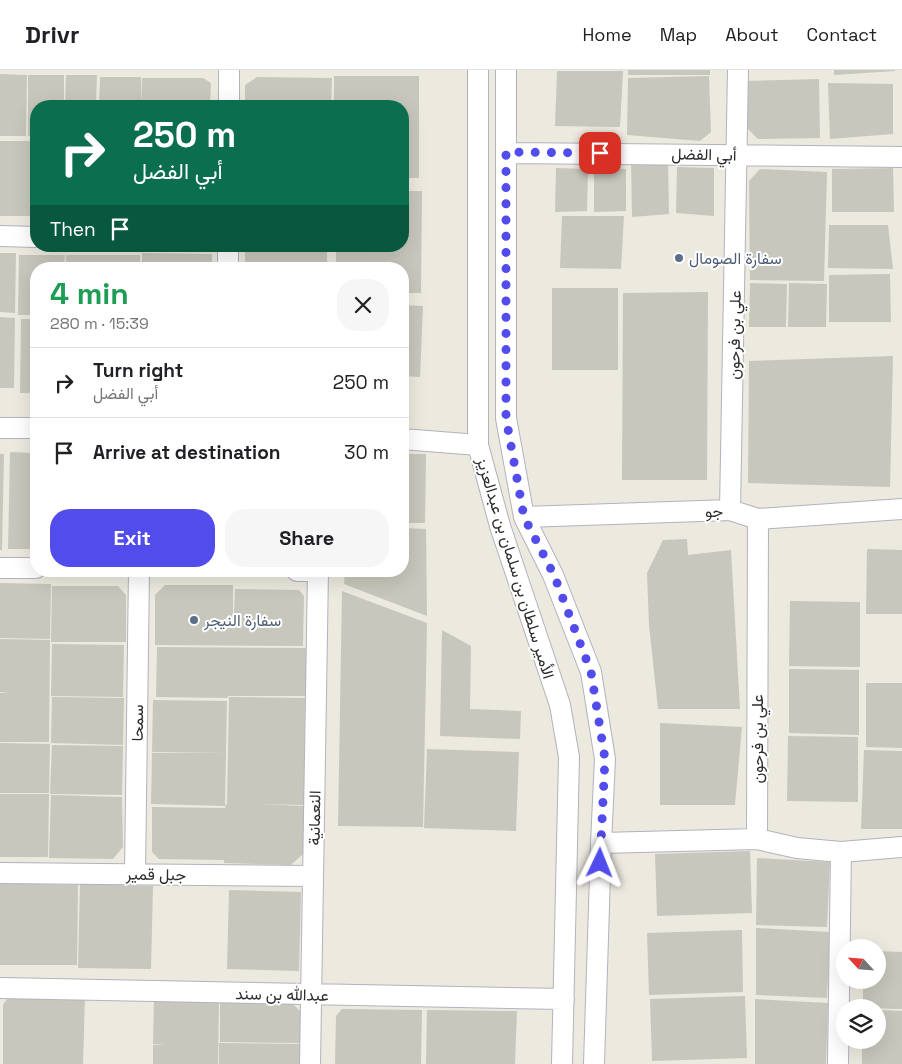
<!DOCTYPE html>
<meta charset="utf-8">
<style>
:root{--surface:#fff;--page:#f6f6f6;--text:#202124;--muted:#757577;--line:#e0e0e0;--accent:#524ced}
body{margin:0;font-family:"Space Grotesk",Vazirmatn,sans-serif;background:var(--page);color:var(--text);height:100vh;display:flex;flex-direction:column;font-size:19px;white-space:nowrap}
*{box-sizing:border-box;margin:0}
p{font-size:16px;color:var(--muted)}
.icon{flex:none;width:28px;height:28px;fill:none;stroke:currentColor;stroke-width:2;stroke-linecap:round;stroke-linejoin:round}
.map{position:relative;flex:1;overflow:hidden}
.details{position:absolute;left:30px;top:192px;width:379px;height:315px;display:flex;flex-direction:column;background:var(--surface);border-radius:20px;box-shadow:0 5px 20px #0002}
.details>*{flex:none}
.guide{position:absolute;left:30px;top:30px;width:379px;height:152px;border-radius:20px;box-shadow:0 5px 20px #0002;background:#0b6e4f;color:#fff;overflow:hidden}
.needle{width:32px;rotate:296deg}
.controls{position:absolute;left:836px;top:869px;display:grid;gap:10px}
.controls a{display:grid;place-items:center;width:50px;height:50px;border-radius:50%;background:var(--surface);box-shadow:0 5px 20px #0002;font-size:25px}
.pin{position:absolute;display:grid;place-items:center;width:42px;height:42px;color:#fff;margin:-21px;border-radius:10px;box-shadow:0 2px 8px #0006}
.me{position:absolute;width:55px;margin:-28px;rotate:2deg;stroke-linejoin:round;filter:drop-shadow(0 0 4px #0008)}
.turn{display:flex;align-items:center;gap:18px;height:105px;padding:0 20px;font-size:22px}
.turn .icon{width:65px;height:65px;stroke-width:2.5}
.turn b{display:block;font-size:35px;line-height:42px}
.then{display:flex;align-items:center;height:48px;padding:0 20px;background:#0003;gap:10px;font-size:19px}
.round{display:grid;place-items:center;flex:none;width:52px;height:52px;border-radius:20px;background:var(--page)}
.overview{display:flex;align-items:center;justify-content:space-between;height:85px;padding:0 20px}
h1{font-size:30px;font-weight:800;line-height:38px;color:#1e9e55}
.action{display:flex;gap:10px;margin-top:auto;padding:10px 20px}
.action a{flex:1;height:58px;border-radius:20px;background:var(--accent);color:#fff;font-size:20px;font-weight:800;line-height:58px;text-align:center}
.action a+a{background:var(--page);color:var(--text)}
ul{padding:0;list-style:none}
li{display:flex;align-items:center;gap:15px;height:70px;padding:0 20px;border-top:1px solid var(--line)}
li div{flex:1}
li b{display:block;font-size:19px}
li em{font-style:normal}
header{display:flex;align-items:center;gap:30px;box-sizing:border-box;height:70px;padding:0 25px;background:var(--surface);border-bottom:1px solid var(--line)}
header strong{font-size:24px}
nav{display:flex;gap:28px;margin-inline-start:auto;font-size:18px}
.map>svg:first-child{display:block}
.building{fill:#c8c7bd}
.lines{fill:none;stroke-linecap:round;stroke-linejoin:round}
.minor-casing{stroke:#b3b2be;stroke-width:22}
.minor{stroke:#fff;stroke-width:20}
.route{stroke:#524ced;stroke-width:9;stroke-dasharray:0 16.2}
.service-dot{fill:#5c6f8a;stroke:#fff;stroke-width:2}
.labels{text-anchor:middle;stroke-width:4;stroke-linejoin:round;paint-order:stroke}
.street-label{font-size:16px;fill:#2c2c2c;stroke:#fff}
.service-label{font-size:16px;fill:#4e5e75;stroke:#fff;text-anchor:start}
</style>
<header>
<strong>Drivr</strong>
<nav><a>Home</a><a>Map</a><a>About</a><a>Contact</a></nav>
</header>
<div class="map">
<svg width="902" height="994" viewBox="0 0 902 994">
<rect width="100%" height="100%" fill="#ece9df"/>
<path class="building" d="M628,0h82v5h-82z
M834,0h61v1l-61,4z
M557,1h66l-3,56 -65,-1z
M0,4l27,1 -1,61h-26z
M28,5h36v31h-28v30h-8z
M66,5h31l-1,31h-31z
M334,6h85v102h-17v-72h-68z
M709,6l2,56 -11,9 -73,-6 1,-57z
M100,7h41v29h-42z
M257,7l75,1 -1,28h-86v-21z
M142,8h61l8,5 -1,23h-69z
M819,9l1,59 -62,1 -11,-11 -1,-47z
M828,13l65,1v50l-63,5z
M0,71h36v75h-36z
M631,89l37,1 1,54 -37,3z
M677,97l37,1v48l-38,-3z
M556,98l32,1 -1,42 -32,1z
M594,98l32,1v42l-32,1z
M893,98l1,44h-62v-43z
M760,99l67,3 -3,109 -74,-1 -1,-99z
M402,121h20l-1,102h-19v-24h-66v-23h66z
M562,146h62l-3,53 -61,-1z
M829,155h59l5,44 -65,-1z
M245,177h82v22h-82z
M0,183h16l-1,60 -15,-1z
M142,183l70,1v15h-70z
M19,185h46l-1,14h-28v46h-18z
M66,185h74v14h-74z
M890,204l1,48h-62v-47z
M750,213l37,1 -1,43h-37z
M789,213l38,1 -1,43h-38z
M552,218h66v82h-66z
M708,222l-1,188h-85l1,-187z
M402,235l21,1 -3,71 -18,-1z
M0,247l15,1 -1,70h-14z
M21,249h15v74h-16z
M893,286l-3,131 -142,-4 1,-122z
M10,382l26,1v96h-28z
M0,384h4l-2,96h-2z
M402,384h24l-1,69h-23z
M402,458l24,1 1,87 -83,-32 1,-13h57z
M687,469l1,16 43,-5 9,159h-82l-9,-84 -2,-52 16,-33z
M867,479l35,1v64h-36z
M0,513l51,1 -1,55 -50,-1z
M165,515h68v50l2,-46 64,1 5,6 -1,50 -148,-1v-50z
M52,516h66l8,9v47h-75z
M342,521l85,32 -4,204 -85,-1z
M790,531l70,1v65l-71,-1z
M442,560l29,16 -1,63 51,2 -1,28 -80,-3z
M0,569l50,1 -1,102h-49v-49l9,-1h-9z
M52,574l72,1 -1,52 -72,-1z
M157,577l150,1 -1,48h-78v2l-72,-1z
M789,599l70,1v65l-70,-2z
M866,613h36v65l-36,-1z
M52,627l72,1 -1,47 -72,-2z
M229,627l76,1 -1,107 -48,-1 48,2 -1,48 -12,11 -67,-2v-3l-65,-1 -7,-7v-45l73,1 1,-4h1z
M153,630l74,1 -1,52 -74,-1z
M660,653l82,4 -7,78h-75z
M788,666l70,1v65l-71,-1z
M0,673l50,1 -1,49h-49z
M52,675l71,1 -1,49 -72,-1z
M427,679l92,3 -3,79 -92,-3z
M864,680l38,1v78h-41z
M152,683h74l-1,53 -74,-2z
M0,724h49l-1,63h-48z
M51,725l71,2 1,50 -10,12 -64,-1z
M750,781l2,62 -95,3 -2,-62z
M757,788l73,4 -3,65 -71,-2z
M0,813l78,2 -1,80h-77z
M80,814l73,2 -2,83 -73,-1z
M229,820l72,2 -2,79 -72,-2z
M756,858l74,4 -3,66 -71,-3z
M742,860l1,62 -94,3 -2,-62z
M878,881l24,1v57l-39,-1v-28h15z
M9,926l76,1 -2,67h-80v-59z
M745,926l2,62 -95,3 -2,-62z
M154,928l65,3 -1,63h-65v-19h12l-12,-1z
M755,929l73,4 -2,61h-71z
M220,931l71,1 10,10 -1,31 -80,-1z
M342,939l80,1 -1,54h-86l1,-48z
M427,940l90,1 -2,53h-89z
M878,940l24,1v53h-40v-24h16z
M219,973l82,1v20h-82z"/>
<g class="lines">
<g class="minor-casing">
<path id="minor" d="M478,0v375l22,81 60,179 9,52 -7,307
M506,0v348l18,99 29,58 38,97 14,87 -4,84 -7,221
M229,36v-36
M506,83l396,4
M0,166l36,1
M228,199v-23
M0,358h36
M402,369l76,6
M730,440l8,-440
M524,447l206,-7 28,9 144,-10
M0,498h36
M297,501h21
M757,769l1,-320
M601,773l156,-4 40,9 44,4 61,-5
M0,803l313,3
M135,804l4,-303
M0,918l564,11
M310,994l8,-493
M838,994l3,-212"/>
</g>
<use href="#minor" class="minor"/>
</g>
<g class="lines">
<path class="route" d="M600,83l-94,-1v266l18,99 30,58 37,97 14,87 -5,104"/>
</g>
<g class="service-dot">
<circle cx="679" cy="188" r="5"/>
<circle cx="194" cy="550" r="5"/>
</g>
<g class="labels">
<g class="street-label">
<text transform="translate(704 84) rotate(1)" y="6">أبي الفضل</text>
<text transform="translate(734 265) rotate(-89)" y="6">علي بن فرحون</text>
<text transform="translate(714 441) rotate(-2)" y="6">جو</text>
<text transform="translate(516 498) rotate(73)" y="6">الأمير سلطان بن سلمان بن عبدالعزيز</text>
<text transform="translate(137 653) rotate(-89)" y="6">سمحا</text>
<text transform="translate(757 669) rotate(-90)" y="6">علي بن فرحون</text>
<text transform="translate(314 748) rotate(-89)" y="6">النعمانية</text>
<text transform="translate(156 804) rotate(1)" y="6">جبل قمير</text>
<text transform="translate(282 924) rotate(1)" y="6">عبدالله بن سند</text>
</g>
<g class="service-label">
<text x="689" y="194">سفارة الصومال</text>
<text x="204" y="556">سفارة النيجر</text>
</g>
</g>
</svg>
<div class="controls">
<a><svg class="needle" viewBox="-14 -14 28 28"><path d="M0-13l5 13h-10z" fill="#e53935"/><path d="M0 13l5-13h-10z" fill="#757577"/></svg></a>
<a><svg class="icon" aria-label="layers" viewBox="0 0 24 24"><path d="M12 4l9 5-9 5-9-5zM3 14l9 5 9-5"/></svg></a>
</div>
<div class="pin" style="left:600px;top:83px;background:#d93025"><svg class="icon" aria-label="arrive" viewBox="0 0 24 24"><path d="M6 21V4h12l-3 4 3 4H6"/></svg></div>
<svg class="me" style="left:600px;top:793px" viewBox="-20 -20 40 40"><path d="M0-17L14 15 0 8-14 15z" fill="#524ced" stroke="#fff" stroke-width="4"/></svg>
<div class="guide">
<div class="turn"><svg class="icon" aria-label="right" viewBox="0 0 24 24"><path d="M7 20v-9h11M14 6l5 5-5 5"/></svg><div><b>250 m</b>أبي الفضل</div></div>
<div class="then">Then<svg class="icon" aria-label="arrive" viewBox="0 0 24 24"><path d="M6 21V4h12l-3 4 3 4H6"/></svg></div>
</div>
<section class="details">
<div class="overview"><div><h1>4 min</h1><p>280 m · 15:39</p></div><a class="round"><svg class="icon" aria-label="close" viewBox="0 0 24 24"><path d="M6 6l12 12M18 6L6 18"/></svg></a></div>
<ul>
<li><svg class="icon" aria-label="right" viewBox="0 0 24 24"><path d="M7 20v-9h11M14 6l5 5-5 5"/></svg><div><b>Turn right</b><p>أبي الفضل</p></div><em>250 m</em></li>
<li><svg class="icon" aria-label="arrive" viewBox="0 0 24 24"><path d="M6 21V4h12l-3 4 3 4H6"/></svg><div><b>Arrive at destination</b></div><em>30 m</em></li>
</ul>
<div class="action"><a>Exit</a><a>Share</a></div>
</section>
</div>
